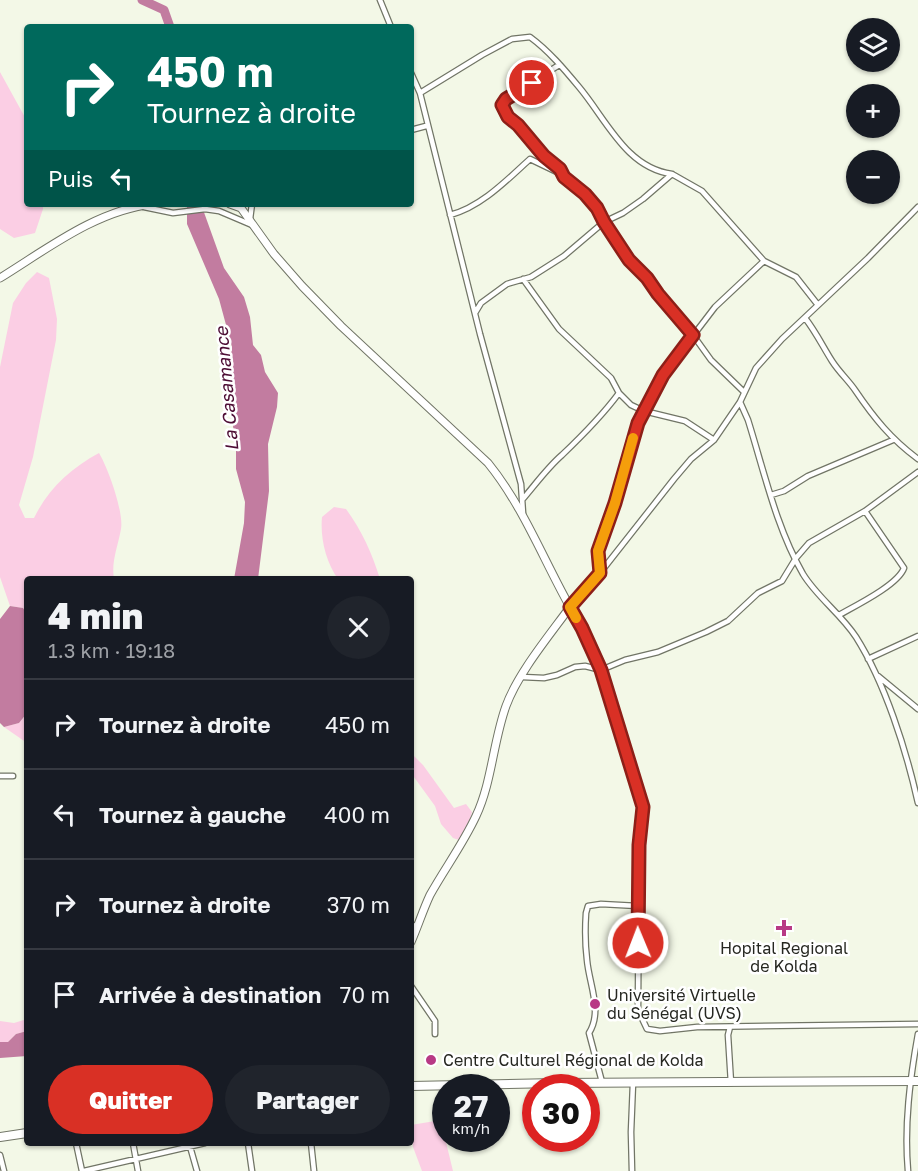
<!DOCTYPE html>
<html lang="fr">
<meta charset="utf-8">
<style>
:root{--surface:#171b24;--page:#20242c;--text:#f1f3f6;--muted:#9ea1a6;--line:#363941;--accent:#d93025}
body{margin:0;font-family:"Golos Text",sans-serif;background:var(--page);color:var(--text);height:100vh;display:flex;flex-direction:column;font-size:22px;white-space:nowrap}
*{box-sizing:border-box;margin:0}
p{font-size:20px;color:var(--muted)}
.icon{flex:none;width:33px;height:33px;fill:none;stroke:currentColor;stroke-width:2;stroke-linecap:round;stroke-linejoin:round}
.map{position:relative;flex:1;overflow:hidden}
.details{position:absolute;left:24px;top:576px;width:390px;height:570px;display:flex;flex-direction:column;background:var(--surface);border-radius:6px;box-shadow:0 2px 4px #0004}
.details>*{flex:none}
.guide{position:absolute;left:24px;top:24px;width:390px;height:183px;border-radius:6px;box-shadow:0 2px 4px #0004;background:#00695c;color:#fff;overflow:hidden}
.tools{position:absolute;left:846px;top:18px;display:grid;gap:12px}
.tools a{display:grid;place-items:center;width:54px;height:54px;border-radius:50%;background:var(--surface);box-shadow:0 2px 4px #0004;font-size:30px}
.speed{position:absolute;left:432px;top:1074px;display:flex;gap:12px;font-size:30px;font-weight:700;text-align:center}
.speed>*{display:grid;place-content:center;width:78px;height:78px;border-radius:50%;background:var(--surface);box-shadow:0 2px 4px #0004;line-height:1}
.speed small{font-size:15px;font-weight:400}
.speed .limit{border:9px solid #d22;background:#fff;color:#111}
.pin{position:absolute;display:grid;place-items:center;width:51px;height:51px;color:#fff;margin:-26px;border:3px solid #fff;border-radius:50%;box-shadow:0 2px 6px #0007}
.me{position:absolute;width:66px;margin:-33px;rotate:359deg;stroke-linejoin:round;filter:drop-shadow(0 0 4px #0008)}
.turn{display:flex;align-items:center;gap:21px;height:126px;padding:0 24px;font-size:27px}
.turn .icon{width:78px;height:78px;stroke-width:2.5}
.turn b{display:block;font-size:42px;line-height:51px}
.then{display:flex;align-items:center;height:57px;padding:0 24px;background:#0003;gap:12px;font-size:22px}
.round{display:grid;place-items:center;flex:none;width:63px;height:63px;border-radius:32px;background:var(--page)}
.overview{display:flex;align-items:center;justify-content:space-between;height:102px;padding:0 24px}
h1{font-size:36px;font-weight:800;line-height:45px}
.cta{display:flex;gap:12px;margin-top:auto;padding:12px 24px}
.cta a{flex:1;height:69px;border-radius:36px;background:var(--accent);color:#fff;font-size:24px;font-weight:800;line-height:69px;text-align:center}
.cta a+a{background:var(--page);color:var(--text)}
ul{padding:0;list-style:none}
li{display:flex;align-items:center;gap:18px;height:90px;padding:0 24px;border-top:2px solid var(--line)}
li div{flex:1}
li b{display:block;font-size:22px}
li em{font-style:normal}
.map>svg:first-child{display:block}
.green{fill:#fbcee4}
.water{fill:#c27ca0}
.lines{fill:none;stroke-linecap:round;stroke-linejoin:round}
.river{stroke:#c27ca0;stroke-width:9}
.street-casing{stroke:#717566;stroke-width:7}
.secondary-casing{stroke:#717566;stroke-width:9}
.primary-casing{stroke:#717566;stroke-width:10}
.street{stroke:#fff;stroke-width:4.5}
.secondary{stroke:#fff;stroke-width:7}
.primary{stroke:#fff;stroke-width:8}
.route-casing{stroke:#8d1f18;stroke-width:15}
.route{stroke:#d93025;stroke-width:10}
.slow{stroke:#f59e0b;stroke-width:10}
.poi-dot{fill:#b83985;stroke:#fff;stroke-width:2}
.labels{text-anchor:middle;stroke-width:5;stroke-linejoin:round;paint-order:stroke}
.poi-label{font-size:16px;fill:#262721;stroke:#fff;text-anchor:start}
.water-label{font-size:18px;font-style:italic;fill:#4d0d34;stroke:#fff}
</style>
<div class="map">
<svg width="918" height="1171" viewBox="0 0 918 1171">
<rect width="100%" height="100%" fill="#f3f8e7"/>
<path class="green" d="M0,72l27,49v83h16v5l-8,24 -21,5 -14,-9z
M37,272l12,6 8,41 -1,21 -23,117 -14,48 6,13h9c14,-29 37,-50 65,-65 9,15 25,59 22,76 -3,17 -10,33 -7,50h-87v35l-4,-6 -13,-2 -10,-29v-210l13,-64 13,-20z
M334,507l12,2c16,22 26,44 34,70h-42c-12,-17 -18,-41 -16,-62z
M27,707v36l-23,-16 15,-4 8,-10z
M411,753l12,12 31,43 12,-4 6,8 -3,11 -10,17 -6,-2 -12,-14 -6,-18 -24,-33z
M27,1019v12l-11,3 -8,8h-8v-21l14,2z
M435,1121l7,5 11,45h-31l-9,-24 -2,-22z"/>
<path class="water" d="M187,204h14l23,64 20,29 6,20 3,28 8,10 4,17 13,21 -1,14 -9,37 1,47 -11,88h-24l10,-56 1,-21 -9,-33v-20l-7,-54 -1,-23 4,-25 -13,-48 -32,-75z
M10,606l13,2 4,6v99l-8,10 -15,4 -4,-4v-104z
M27,1031v25l-27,2v-16h8l8,-8z"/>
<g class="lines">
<path class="river" d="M142,0l22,10 6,17"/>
<g class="street-casing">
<path id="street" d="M380,0l11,27
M559,65l-53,34 -4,6c6,13 32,42 44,52 6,6 13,10 17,18
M411,73l9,20 60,241 41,150 2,29
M420,93l62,-38 30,-16 18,-2c19,14 34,32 49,50 27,32 47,81 93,87
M411,130l15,-4
M144,207l29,6 32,-4 14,2 33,14
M918,207l-50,51 -86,81 -26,29 -16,34 -26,38 -23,19 -17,20 -74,94 -30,34 12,21 19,42 42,137 -4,38 -1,165 9,19 13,2 37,-4 221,-3
M450,215c31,-8 57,-35 80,-56l27,13 28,22 12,14 7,14 25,38 18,18 11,16 35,41 18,25 33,32
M250,219l2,-15
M523,279l36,50 52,49 8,15 12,12 13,6 41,10 29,19
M475,313l6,-10 26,-19 24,-7 33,-21 40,-34 19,-9 20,-14 29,-25 30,17 62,70 32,16 22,28
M805,318c11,14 18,29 27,43 7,11 16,19 23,29 19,28 36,49 63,69
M740,402l8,18c16,51 28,107 55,154 14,23 38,40 53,63 29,46 50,112 62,166
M771,495l13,-4 24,-15 85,-36
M522,500c13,-15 25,-32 40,-45 21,-20 40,-39 57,-62
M600,573l-2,-22 17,-48 13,-51 10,-30 25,-47 52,-68 49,-46
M839,615c16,-9 59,-30 65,-47l-39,-57
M868,659l50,-23
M878,676l40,33
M522,677l22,1 13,-3 18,-8 10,-1 16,4 24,-10 33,-8 48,-20 22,-11 30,-28 24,-12 14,-23 13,-15 56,-32 53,-39
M0,776h13
M411,924l6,3
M411,986l24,35v13
M730,1027l-2,8 3,48
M602,1082l-13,-49c14,-22 0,-49 -2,-73 -2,-16 -2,-32 -1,-47l2,-7 13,-2 37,2
M76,1143l6,28
M133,1143l5,28
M189,1143l8,28
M248,1143l4,28
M311,1143l3,28
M0,1155l4,16
M84,1171l121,-28
M632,1171l-1,-39 2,-49
M908,1171c-4,-46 2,-92 10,-137"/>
</g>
<g class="secondary-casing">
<path id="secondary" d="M230,204l11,4 33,46 28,32 39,40 147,137c35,43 55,96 82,144 -21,29 -52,66 -64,99 -13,36 -14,76 -30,110 -13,28 -31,52 -46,79 -7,15 -12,31 -19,47
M0,278c47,-29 97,-68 153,-74"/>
</g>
<g class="primary-casing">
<path id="primary" d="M411,1086l145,-3 362,-2
M0,1137l27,-4"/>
</g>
<use href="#street" class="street"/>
<use href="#secondary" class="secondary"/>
<use href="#primary" class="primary"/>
</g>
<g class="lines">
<g class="route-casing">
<path id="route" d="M532,83l-26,16 -4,6 6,12 10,8 26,31 16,13 4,8 21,17 12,14 7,14 25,38 18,18 11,16 35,41 -30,40 -25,48 -23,80 -17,48 2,22 -30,34 12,21 19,42 42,137 -4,38 -1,98"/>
</g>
<use href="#route" class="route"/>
<path class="slow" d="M576,618l-6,-11 30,-34 -2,-22 17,-48 18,-65"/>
</g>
<g class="poi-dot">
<path d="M781 919h6v6h6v6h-6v6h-6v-6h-6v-6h6z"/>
<circle cx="595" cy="1004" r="6"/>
<circle cx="431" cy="1060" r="6"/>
</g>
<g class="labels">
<g class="poi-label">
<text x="784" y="954" text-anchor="middle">Hopital Regional<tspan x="784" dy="18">de Kolda</tspan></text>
<text x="607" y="1001">Université Virtuelle<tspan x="607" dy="18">du Sénégal (UVS)</tspan></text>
<text x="443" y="1066">Centre Culturel Régional de Kolda</text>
</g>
<g class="water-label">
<text transform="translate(227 389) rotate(-95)" y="6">La Casamance</text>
</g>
</g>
</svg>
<div class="tools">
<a><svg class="icon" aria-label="layers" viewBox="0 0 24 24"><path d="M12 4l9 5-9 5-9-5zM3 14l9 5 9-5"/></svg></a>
<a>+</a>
<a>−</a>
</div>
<div class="speed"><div>27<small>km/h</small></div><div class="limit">30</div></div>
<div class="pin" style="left:532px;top:83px;background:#d93025"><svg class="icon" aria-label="arrive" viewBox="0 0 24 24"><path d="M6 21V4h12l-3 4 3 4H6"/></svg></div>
<svg class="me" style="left:638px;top:943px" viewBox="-20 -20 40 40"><circle r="17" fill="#d93025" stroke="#fff" stroke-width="3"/><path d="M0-11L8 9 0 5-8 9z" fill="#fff"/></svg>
<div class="guide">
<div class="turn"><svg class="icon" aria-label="right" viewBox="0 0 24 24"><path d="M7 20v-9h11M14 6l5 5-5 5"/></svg><div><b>450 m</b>Tournez à droite</div></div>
<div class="then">Puis<svg class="icon" aria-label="left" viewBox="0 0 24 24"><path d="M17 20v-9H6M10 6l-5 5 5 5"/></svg></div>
</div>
<section class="details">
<div class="overview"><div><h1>4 min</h1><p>1.3 km · 19:18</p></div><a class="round"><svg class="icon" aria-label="close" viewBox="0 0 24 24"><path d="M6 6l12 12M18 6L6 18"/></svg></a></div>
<ul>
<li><svg class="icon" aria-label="right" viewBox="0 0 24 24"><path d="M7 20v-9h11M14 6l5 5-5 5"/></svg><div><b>Tournez à droite</b></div><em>450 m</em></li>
<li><svg class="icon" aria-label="left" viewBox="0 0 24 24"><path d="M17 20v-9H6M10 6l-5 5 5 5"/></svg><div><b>Tournez à gauche</b></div><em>400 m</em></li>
<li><svg class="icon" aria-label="right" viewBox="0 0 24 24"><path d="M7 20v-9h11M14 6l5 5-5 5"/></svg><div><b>Tournez à droite</b></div><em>370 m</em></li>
<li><svg class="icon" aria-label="arrive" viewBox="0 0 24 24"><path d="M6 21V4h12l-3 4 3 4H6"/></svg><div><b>Arrivée à destination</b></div><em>70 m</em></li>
</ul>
<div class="cta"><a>Quitter</a><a>Partager</a></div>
</section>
</div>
